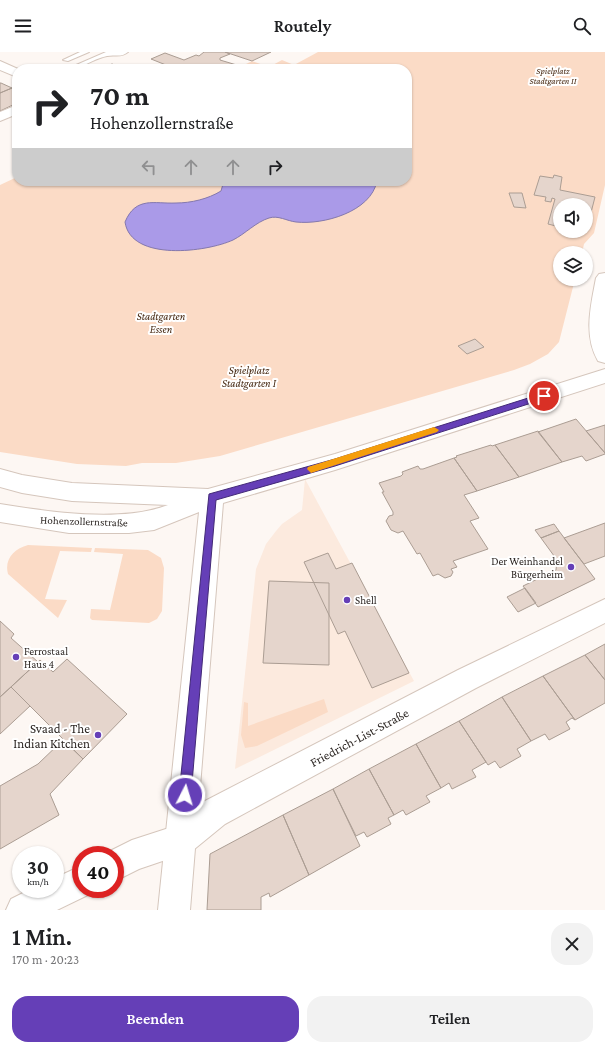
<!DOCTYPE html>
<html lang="de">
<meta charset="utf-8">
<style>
:root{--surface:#fff;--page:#f2f2f2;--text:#202124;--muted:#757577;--accent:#653fb7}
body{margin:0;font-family:"Crimson Pro",serif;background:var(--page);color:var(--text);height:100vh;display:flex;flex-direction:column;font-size:15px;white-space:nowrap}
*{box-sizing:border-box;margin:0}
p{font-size:13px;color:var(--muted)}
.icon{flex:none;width:22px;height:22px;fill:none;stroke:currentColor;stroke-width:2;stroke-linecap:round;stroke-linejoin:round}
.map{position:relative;height:858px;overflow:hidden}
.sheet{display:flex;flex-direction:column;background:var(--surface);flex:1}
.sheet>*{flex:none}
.banner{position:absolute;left:12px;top:12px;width:400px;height:122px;border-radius:16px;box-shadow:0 1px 3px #0004;background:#fff;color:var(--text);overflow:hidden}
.buttons{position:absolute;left:553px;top:146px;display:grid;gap:8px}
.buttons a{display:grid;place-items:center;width:40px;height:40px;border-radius:50%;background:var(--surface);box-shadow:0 1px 3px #0004;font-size:20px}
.speed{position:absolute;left:12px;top:794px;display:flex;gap:8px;font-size:20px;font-weight:700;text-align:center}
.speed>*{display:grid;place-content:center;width:52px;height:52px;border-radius:50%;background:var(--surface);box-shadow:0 1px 3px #0004;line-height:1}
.speed small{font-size:10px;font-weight:400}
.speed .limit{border:6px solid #d22;background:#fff;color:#111}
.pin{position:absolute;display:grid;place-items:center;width:34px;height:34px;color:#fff;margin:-17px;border:2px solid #fff;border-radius:50%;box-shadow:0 1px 4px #0007}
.me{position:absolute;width:44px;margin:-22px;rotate:5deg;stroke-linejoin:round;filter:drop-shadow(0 0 3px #0008)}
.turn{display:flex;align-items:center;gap:14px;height:84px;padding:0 12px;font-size:18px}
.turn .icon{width:52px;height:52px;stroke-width:2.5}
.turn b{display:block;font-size:28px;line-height:34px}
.lanes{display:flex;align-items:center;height:38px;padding:0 12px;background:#0003;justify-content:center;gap:20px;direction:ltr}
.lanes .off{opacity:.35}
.round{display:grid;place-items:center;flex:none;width:42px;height:42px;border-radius:16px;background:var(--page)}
.summary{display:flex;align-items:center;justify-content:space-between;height:68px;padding:0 12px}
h1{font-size:24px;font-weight:600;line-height:30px}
.action{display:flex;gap:8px;margin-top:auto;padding:8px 12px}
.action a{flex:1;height:46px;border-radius:16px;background:var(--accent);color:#fff;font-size:16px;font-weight:600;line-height:46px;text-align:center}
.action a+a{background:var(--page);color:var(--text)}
header{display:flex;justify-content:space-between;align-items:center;height:52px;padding:0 12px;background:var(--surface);font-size:18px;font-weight:600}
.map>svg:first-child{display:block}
.built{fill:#fceade}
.green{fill:#fbdbc6;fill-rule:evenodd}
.water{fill:#aa9ae8;stroke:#8478ad}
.building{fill:#e5d5cc;stroke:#ab9d93}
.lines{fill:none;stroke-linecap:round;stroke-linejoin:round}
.lane-casing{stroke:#d5c6bc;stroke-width:2}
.street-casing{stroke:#d5c6bc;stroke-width:2}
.secondary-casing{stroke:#d5c6bc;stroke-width:2}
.lane{fill:#fff;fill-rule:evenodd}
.street{fill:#fff;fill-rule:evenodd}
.secondary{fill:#fff;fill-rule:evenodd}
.route{fill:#653fb7;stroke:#422977}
.slow{fill:#f59e0b}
.poi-dot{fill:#653fb7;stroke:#fff;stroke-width:1.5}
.labels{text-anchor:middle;stroke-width:4;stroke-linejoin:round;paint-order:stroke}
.far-park-label{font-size:9px;font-style:italic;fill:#462811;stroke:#fff}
.park-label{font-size:11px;font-style:italic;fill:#462811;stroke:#fff}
.street-label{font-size:11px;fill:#2d2724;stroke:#fff}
.poi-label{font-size:11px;fill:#2d2724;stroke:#fff;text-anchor:start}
.near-poi-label{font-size:13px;fill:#2d2724;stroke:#fff;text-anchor:end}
.near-street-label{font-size:13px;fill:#2d2724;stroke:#fff}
</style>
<header><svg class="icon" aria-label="menu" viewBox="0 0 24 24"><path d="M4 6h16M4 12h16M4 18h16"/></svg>Routely<svg class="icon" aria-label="search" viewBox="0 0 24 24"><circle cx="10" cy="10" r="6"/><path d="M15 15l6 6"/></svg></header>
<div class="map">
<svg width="605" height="858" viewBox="0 0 605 858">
<rect width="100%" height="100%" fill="#fdf7f3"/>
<path class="built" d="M305,427l109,202 -179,88 21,-200 10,-25 10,-13 6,-7 20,-14z"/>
<path class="green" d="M318,0h287v133l-11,48 -10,11 -2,9h-22v26h15l-16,63 -11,12 -18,10 -16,6 -294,86 -44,7h-34l-16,3 -49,-2 -77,-12v-267l17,-8v4h390v-112h-171l16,-8 17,6 13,-7 12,5zM560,153h26v26h-26z
M28,493l64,3 -1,4 -31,-1 -15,48 22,1 -9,18 -50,-44c-4,-15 6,-25 20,-29z
M95,496l53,2 13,8 3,10 -2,43 -5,8 -8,4 -57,-3 -2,-2 1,-9 19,1 13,-56 -29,-2z
M324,647l4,13 -71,34 -12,2 -4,-13 3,-33 4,1v23z"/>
<path class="water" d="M220,129h157c-6,31 -54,44 -81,41 -9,-1 -18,-7 -27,-4 -13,4 -24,16 -36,22 -26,12 -102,22 -108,-18 11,-26 29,-18 51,-19 15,0 32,-4 45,-12l2,-7z"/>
<path class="building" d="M204,0h21l5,2 -10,4v2l20,6 -7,3h-67l5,-2 -20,-8 14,-6 19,7 12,-5 3,1z
M225,0h46l-19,9z
M112,12l14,5h-36l6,-3 4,3z
M0,31h1l11,5 -12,5z
M12,36l5,2v13l-17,8v-18z
M554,123l8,2 -2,13 35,7 -9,35 -4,-1h4v-26h-26v22l-12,-3 7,-25 -3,-1 -1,4 -6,-1 1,-4 -12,-2 6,-19 13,2z
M509,141h13l4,15 -12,-1z
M475,287l9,8 -17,7 -9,-8z
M576,367l29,34v1l-19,7 -4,-5 -20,6 -24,-30z
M605,373v28l-19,-22z
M538,379l24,31 -43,15 -24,-32z
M491,393l1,1 3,-1 24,32 -42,14 -23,-33 3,-1 -1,-1z
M454,406l23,33 -13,4 15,23 -9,3 18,28 -35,12 4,6 -6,2 2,3 -2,4 -6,2 -7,-4 -5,2 -13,-23 -3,1 -14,-23 -5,2 -7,-3 -5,-9 3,-5 4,-1v-3l-11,-20h2l-5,-9 22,-7 2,-2 -1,-2 16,-6 2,3h3z
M605,471v33l-21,8 -20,-26z
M554,472l5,7 -18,7 -6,-8z
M559,479l36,48 -57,28 -15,-21 33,-16 1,-10 -16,-22z
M328,501l8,16 16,-6 57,110 -37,15 -27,-57 -7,3 -34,-72z
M269,529l60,2v82l-66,-2z
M525,536l11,15 -18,9 -11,-15z
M0,569l14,13 -3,4 27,24 -38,35z
M605,592v36l-20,-25z
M585,603l20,25v23l-30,17 -32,-44z
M67,607l60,55 -44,45 -72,-72 29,-27 13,12z
M543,624l32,44 -3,-2 -6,4 4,7 -21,11 -4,-6 -14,7 -29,-44z
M11,635l19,19 -30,28v-37z
M502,645l29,44 -14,8 4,7 -21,12 -5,-7 -7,4 -29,-44z
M459,669l27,41 -14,8 4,7 -24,12 -3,-6 -8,5 -25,-44z
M63,688l20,19 -33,35 9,21 -59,34v-63l38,-22z
M416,692l25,44 -15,8 4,6 -24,13 -3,-5 -9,5 -25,-46z
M369,717l25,46 -6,3 3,6 -24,13 -3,-5 -8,4 -23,-47z
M333,737l27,57 -51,29 -26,-60z
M283,763l26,60 -39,22 -1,-4 -8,4v13h-54l3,-56z"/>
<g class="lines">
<g class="lane-casing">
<path id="lane" d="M80,0h9l-21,9 -5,-1z
M106,0h22c-7,6 -13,2 -21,4 -15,3 -25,13 -40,13z"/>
</g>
<g class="street-casing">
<path id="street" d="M0,9l18,8 -1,8 -17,-7z
M17,53v9l-17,7v-9z
M605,221v90l-7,-2c-15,-26 -7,-56 -2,-83l3,-4z
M605,547v24l-129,65 -251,136 -33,27 -53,18 -24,12v-26l-11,-1 28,-14 40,-13 31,-25 255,-132z
M81,814v23h13l-2,4 -35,17h-51l5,-11 20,-10h24v-11z"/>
</g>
<g class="secondary-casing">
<path id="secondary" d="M605,317v14l-270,87 -112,33 -33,407h-32l41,-398 -45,18 -25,3h-60l-69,-11v-18c49,8 122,19 168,1l-96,-4 -50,-8 -22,-6v-18l22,6 50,8 136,6 127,-35z"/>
</g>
<use href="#lane" class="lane"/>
<use href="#street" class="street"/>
<use href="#secondary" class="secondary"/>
</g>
<path class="route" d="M544,341l4,3 -1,2 -212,68 -119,34 -25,295 -2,4 -4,2 -5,-2 -1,-4 30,-301 126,-35z"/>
<path class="slow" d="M434,375l5,3 -2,2 -126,41 -4,-4 1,-2z"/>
<g class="poi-dot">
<circle cx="571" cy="515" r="4"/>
<circle cx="347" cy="548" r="4"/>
<circle cx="16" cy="605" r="4"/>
<circle cx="98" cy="683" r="4"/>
</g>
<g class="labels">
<g class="far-park-label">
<text x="553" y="22">Spielplatz<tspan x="553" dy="10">Stadtgarten II</tspan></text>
</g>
<g class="park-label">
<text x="161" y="268">Stadtgarten<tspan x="161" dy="13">Essen</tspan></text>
<text x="249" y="322">Spielplatz<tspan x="249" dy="13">Stadtgarten I</tspan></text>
</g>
<g class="street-label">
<text transform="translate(84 469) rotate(2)" y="4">Hohenzollernstraße</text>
</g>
<g class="poi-label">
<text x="563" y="513" text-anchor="end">Der Weinhandel<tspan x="563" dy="13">Bürgerheim</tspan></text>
<text x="355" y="552">Shell</text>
<text x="24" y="603">Ferrostaal<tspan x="24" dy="13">Haus 4</tspan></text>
</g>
<g class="near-poi-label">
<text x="90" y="681">Svaad - The<tspan x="90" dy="15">Indian Kitchen</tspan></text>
</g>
<g class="near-street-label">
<text transform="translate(359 685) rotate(-28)" y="5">Friedrich-List-Straße</text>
</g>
</g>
</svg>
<div class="buttons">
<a><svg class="icon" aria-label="sound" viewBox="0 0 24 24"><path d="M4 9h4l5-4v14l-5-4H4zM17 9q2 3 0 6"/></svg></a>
<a><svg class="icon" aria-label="layers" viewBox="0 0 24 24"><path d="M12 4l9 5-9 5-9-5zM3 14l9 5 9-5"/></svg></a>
</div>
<div class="speed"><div>30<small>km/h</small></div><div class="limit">40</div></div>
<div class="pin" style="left:544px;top:344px;background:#d93025"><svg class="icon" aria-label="arrive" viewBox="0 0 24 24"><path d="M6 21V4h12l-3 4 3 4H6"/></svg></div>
<svg class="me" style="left:185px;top:743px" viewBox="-20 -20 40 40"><circle r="17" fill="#653fb7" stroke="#fff" stroke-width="3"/><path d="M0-11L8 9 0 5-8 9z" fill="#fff"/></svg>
<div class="banner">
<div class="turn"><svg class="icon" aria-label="right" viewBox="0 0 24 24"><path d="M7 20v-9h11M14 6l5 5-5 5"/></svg><div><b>70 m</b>Hohenzollernstraße</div></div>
<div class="lanes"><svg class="icon off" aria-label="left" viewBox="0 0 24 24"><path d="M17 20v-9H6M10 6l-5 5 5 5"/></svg><svg class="icon off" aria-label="ahead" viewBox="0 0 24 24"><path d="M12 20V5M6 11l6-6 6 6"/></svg><svg class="icon off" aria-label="ahead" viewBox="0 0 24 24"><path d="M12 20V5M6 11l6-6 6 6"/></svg><svg class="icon" aria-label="right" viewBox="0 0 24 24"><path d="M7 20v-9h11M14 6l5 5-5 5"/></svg></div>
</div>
</div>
<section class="sheet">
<div class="summary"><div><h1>1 Min.</h1><p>170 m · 20:23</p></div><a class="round"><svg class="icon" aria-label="close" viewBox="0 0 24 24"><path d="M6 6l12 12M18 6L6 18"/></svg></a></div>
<div class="action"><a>Beenden</a><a>Teilen</a></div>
</section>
